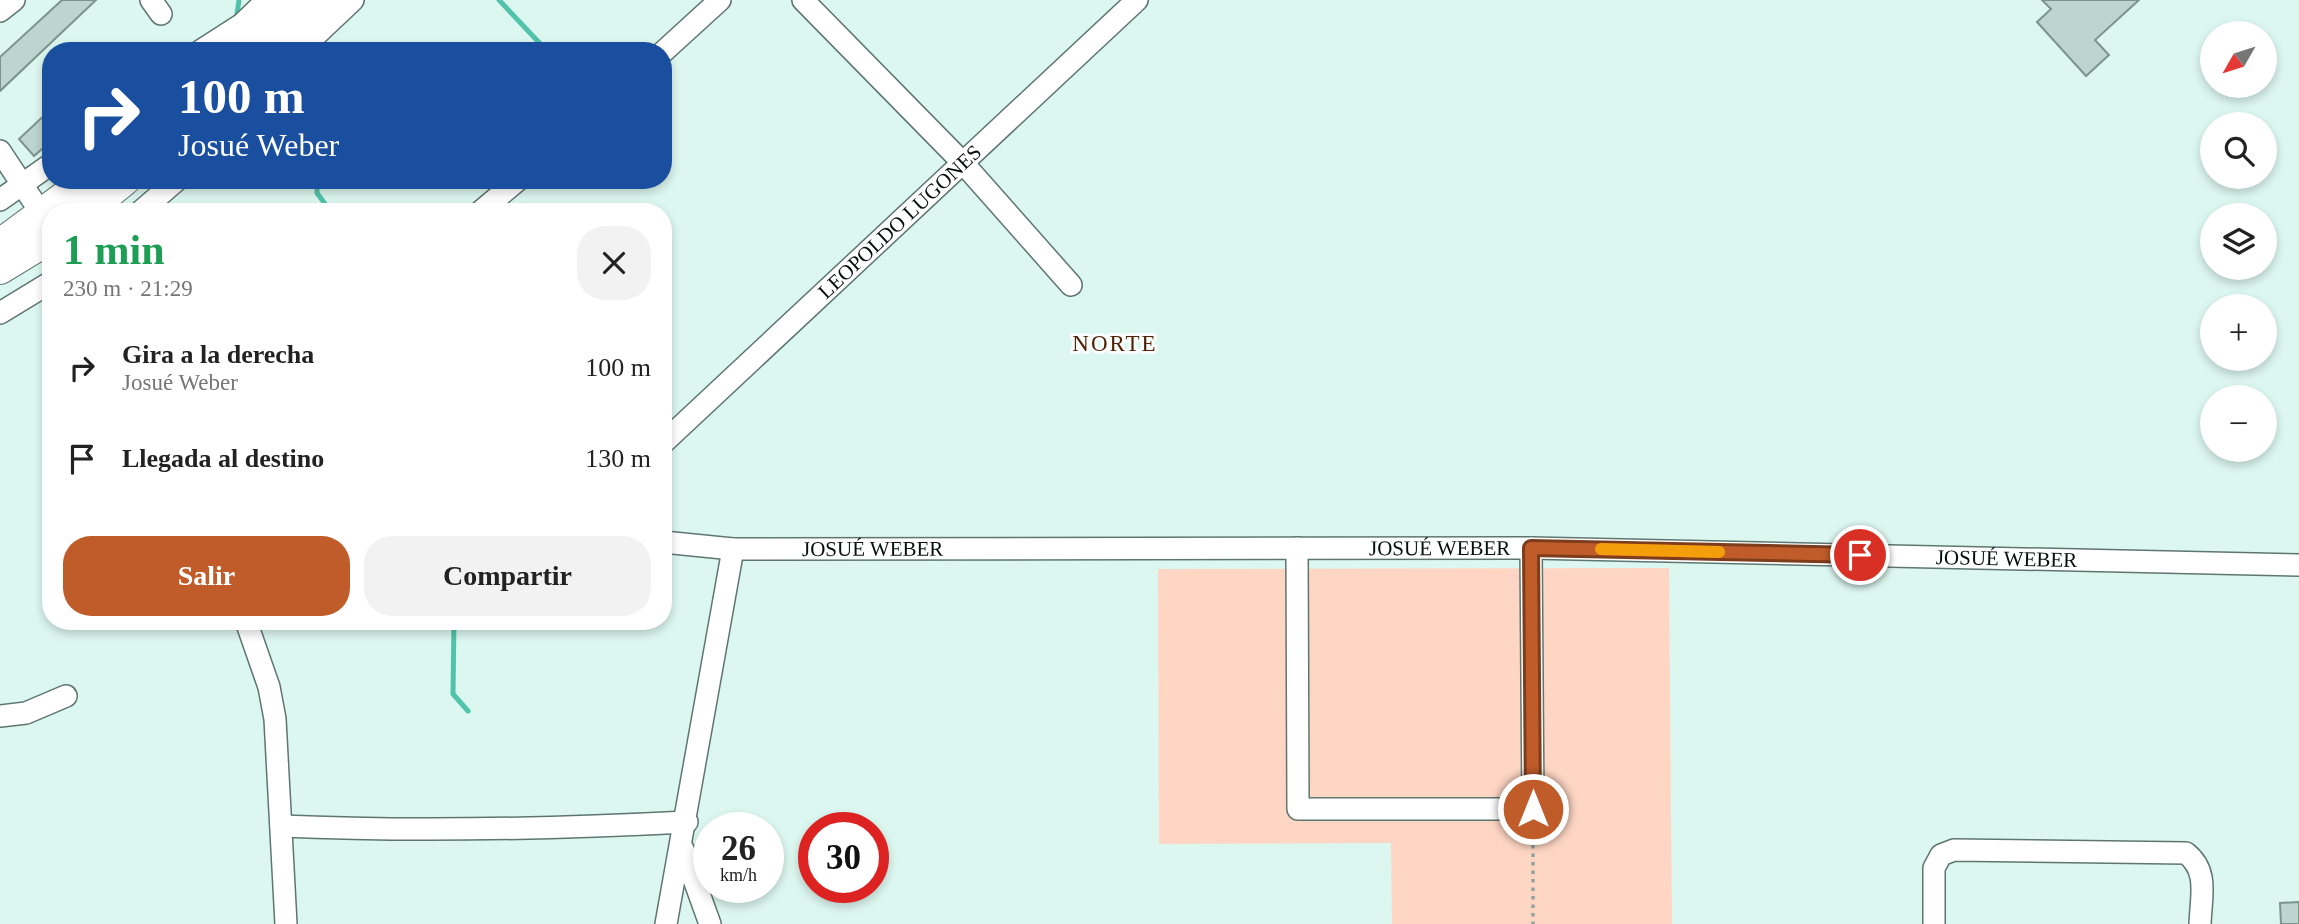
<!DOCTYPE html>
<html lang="es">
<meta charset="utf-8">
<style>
:root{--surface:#fff;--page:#f2f2f2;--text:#222;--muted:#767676;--accent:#c05c29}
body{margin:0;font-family:"Times New Roman",serif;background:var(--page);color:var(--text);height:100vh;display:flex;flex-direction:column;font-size:26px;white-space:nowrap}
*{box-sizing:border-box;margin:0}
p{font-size:23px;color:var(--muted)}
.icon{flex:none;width:38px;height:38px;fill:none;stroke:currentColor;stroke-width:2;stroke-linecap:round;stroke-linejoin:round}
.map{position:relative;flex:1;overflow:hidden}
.side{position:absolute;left:42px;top:203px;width:630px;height:427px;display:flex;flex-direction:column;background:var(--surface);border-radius:28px;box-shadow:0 4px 10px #0003}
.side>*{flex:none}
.guide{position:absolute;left:42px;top:42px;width:630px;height:147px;border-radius:28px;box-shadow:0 4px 10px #0003;background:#1a4fa0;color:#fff;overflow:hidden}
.needle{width:46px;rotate:231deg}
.buttons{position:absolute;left:2200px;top:21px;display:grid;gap:14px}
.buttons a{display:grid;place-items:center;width:77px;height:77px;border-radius:50%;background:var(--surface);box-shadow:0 4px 10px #0003;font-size:35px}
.speed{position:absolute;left:693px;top:812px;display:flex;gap:14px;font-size:35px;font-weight:700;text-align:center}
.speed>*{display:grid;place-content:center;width:91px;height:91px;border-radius:50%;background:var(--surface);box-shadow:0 4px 10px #0003;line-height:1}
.speed small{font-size:18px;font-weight:400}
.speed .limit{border:10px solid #d22;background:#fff;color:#111}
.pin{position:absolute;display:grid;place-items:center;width:60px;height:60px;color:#fff;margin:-30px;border:4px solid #fff;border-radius:50%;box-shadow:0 2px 7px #0007}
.me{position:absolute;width:77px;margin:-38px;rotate:0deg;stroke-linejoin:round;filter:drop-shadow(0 0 5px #0008)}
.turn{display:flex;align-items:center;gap:24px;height:147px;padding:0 21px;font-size:32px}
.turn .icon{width:91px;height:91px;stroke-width:2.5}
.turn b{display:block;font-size:49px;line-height:60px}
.round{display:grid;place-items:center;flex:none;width:74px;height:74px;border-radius:28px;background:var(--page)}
.summary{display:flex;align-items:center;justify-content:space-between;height:119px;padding:0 21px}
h1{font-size:42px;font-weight:600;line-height:52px;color:#1e9e55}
.cta{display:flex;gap:14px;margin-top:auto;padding:14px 21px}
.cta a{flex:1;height:80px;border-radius:28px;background:var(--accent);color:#fff;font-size:28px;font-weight:600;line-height:80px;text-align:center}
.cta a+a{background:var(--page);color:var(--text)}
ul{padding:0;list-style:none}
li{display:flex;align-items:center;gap:21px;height:91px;padding:0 21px}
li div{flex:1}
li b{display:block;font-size:26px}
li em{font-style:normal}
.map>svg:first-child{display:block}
.green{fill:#ffd6c4}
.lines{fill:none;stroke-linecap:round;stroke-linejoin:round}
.stream{stroke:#52c3ab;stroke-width:5}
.building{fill:#bcd5ce;stroke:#7c948e;stroke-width:2}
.minor-casing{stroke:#5f7670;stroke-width:24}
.secondary-casing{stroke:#5f7670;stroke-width:32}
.path{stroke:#91a59f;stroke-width:3.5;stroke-dasharray:3.5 5;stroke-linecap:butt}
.minor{stroke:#fff;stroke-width:21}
.secondary{stroke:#fff;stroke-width:30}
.route-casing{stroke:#7d3c1b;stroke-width:18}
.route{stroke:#c05c29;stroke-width:12}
.slow{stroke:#f59e0b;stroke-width:12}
.labels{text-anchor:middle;stroke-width:6;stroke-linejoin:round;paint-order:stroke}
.street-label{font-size:21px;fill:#070f0d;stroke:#f9fefd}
.neighbourhood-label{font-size:23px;letter-spacing:2px;fill:#512108;stroke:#f9fefd}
</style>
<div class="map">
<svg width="2299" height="924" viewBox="0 0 2299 924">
<rect width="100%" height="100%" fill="#dcf7ef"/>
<path class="green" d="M1669,568l3,356h-280l-1,-81 -232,1 -1,-275z"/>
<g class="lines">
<path class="stream" d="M499,0l48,51
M237,14l2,-14
M317,180v13l14,19
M454,621l-1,73 15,17"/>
</g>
<path class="building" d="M62,0h34l-96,91v-34z
M2042,0h97l-44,40 14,15 -23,21 -49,-54 14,-13z
M51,109v32l-17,15 -15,-17z
M2299,902v22h-18l-1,-21z"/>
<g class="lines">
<g class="minor-casing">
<g id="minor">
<path d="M151,0l10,14"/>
<path d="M803,0l160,163 108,122"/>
<path d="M0,11l14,-11"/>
<path d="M200,51l42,-27 25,-24"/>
<path d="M299,51l54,-51"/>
<path d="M663,52l57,-52"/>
<path d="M0,151l43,65"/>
<path d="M0,200l51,-36"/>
<path d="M140,212l37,-32"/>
<path d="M480,212l38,-32"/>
<path d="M0,313l51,-31"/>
<path id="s1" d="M663,443l474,-443"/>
<path id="s2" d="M663,542l70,7 798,-1 768,17"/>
<path d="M1297,548l1,261h235l-2,-261"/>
<path d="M246,621l23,66 6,32 11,205"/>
<path d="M0,716l26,-3 40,-17"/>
<path d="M281,826c136,6 270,3 406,-4"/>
<path d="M683,849l27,75"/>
<path d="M666,924l67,-375"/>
<path d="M1934,924v-56l7,-13 13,-5 232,3c23,18 15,43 14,71"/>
</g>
</g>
<g class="secondary-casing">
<path id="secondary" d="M241,51l55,-51
M273,51l54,-51
M86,212l39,-32
M0,244l87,-64
M0,269l51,-31"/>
</g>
<path class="path" d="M1533,828v96"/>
<use href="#minor" class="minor"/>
<use href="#secondary" class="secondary"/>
</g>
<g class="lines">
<g class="route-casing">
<path id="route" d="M1533,809l-2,-261 329,7"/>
</g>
<use href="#route" class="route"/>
<path class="slow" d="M1601,549l118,3"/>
</g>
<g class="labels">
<g class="street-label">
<text dy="7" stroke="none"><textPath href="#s1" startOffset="324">LEOPOLDO LUGONES</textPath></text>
<text dy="7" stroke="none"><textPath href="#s2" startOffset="777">JOSUÉ WEBER</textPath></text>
<text dy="7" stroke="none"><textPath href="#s2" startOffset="210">JOSUÉ WEBER</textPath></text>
<text dy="7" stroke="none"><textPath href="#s2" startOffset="1344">JOSUÉ WEBER</textPath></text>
</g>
<g class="neighbourhood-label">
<text x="1115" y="351">NORTE</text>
</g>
</g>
</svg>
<div class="buttons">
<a><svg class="needle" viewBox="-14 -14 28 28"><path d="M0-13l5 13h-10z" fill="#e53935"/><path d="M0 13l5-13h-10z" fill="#767676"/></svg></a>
<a><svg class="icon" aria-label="search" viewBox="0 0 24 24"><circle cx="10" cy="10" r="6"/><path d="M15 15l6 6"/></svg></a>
<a><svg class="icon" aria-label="layers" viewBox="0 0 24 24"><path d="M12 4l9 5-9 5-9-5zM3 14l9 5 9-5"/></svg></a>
<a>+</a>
<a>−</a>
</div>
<div class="speed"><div>26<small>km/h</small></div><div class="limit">30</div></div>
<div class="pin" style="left:1860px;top:555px;background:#d93025"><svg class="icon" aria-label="arrive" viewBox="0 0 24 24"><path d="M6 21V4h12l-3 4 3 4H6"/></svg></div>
<svg class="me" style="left:1533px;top:809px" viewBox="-20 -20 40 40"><circle r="17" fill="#c05c29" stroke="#fff" stroke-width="3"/><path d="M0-11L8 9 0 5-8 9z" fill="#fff"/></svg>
<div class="guide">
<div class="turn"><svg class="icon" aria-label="right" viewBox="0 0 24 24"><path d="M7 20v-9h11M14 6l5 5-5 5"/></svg><div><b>100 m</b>Josué Weber</div></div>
</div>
<section class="side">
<div class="summary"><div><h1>1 min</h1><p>230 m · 21:29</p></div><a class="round"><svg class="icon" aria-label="close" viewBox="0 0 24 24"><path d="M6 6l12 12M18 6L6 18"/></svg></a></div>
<ul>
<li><svg class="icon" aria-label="right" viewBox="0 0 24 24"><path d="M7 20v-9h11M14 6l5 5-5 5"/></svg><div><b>Gira a la derecha</b><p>Josué Weber</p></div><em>100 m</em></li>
<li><svg class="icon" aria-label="arrive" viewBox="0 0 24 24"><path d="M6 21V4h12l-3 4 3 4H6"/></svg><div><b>Llegada al destino</b></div><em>130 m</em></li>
</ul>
<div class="cta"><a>Salir</a><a>Compartir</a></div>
</section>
</div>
